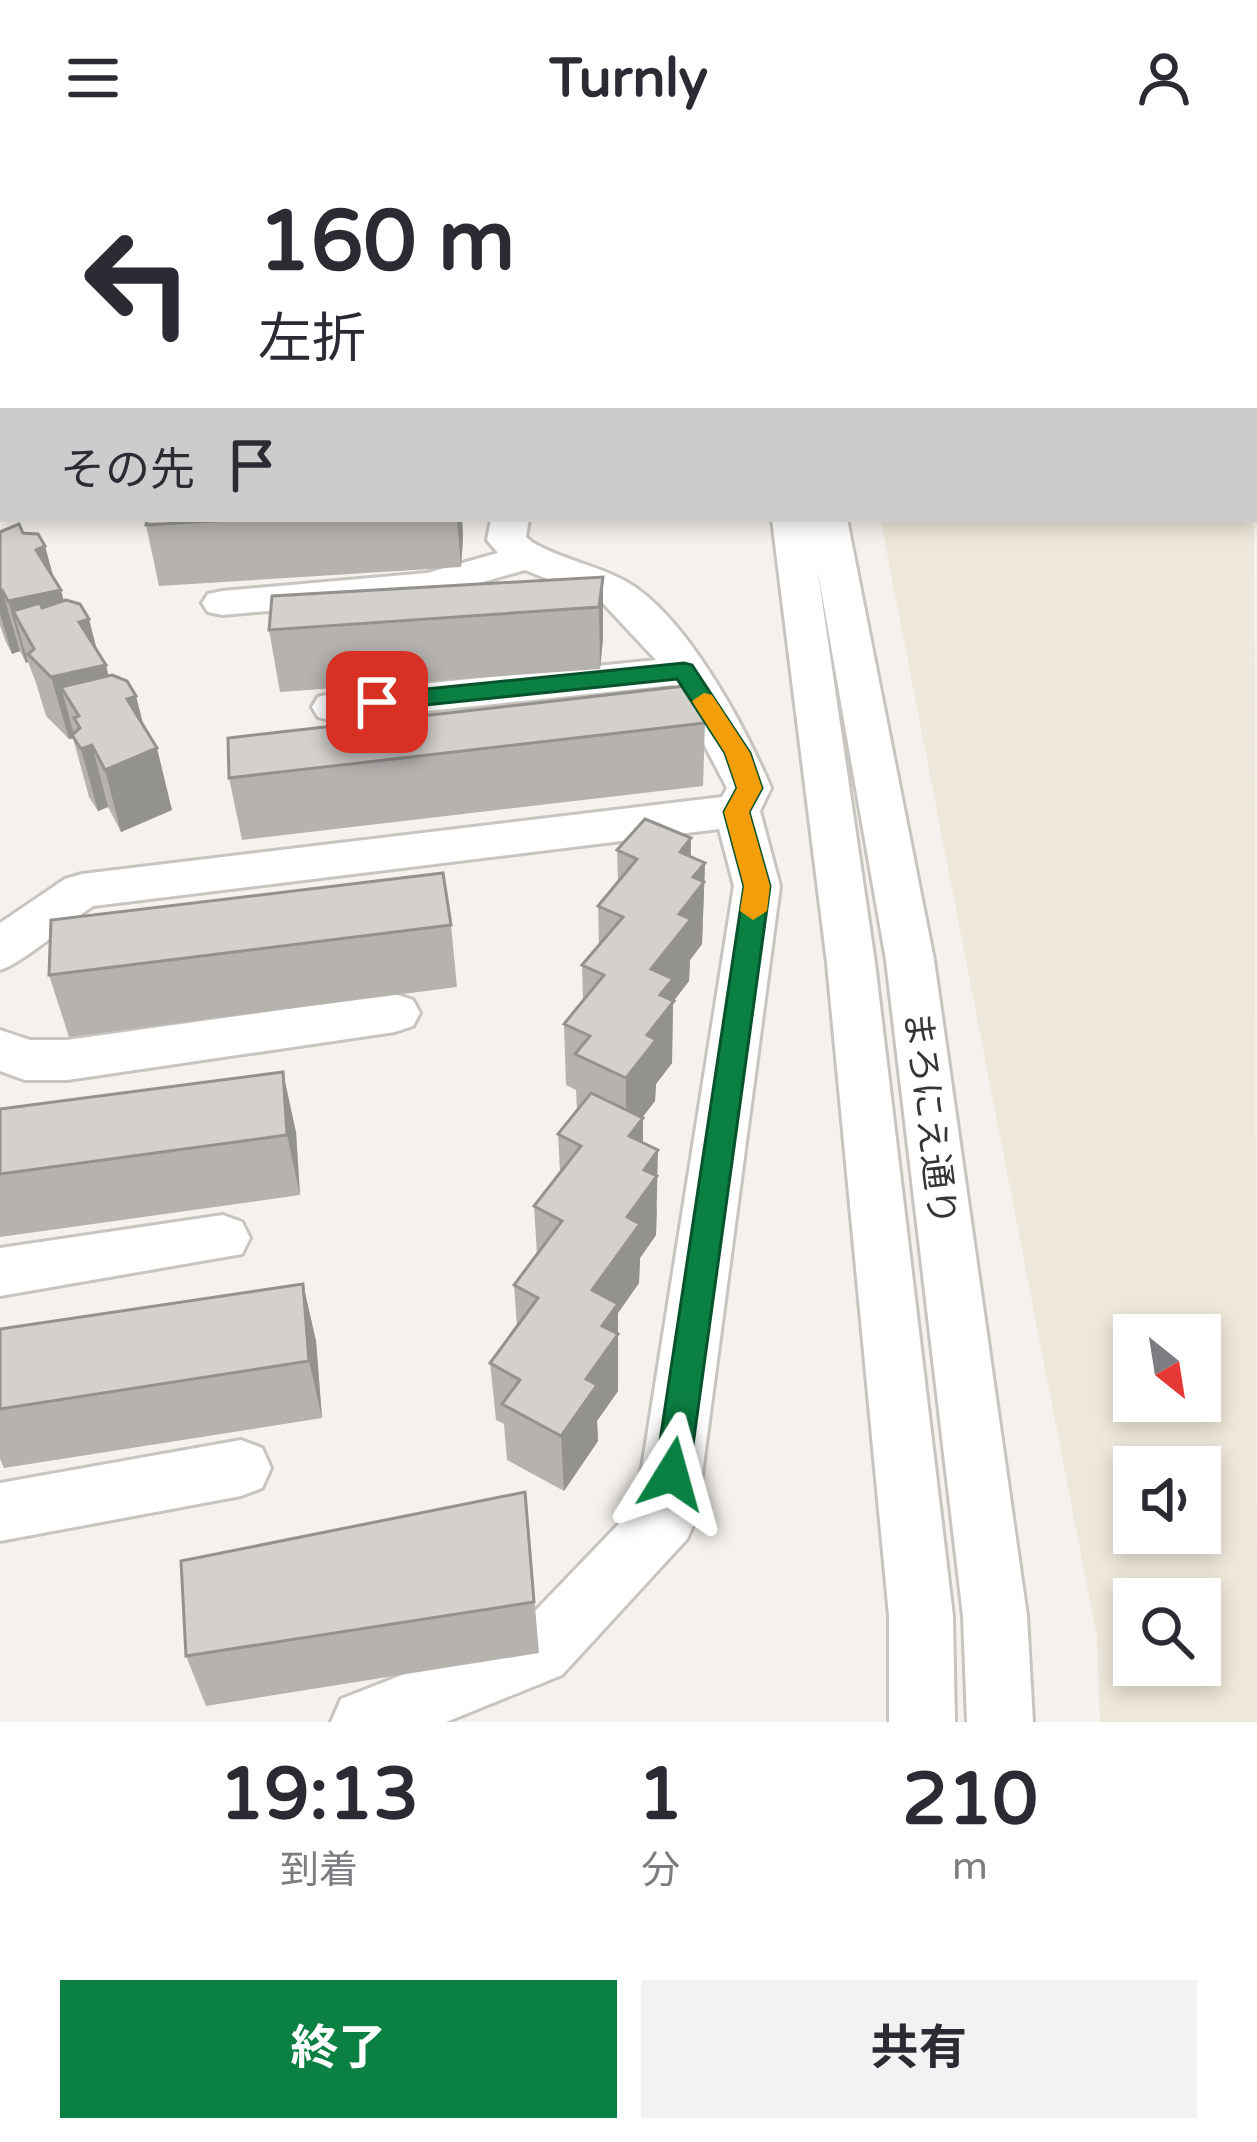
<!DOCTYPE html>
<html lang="ja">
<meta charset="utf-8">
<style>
:root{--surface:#fff;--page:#f2f2f3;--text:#2b2b33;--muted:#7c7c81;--accent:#0b8043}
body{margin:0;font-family:"Varela Round","Noto Sans JP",sans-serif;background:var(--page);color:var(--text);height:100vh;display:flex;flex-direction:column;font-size:45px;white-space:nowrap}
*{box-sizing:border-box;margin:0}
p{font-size:39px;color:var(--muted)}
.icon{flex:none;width:66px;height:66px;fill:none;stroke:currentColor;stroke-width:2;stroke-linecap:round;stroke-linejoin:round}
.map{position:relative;height:1566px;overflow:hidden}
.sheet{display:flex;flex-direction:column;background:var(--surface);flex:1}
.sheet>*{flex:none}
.banner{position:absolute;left:0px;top:0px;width:1257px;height:366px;box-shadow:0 6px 18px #0003;background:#fff;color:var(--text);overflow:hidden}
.needle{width:78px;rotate:150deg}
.buttons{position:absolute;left:1113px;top:1158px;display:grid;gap:24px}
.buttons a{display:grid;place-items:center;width:108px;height:108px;border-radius:0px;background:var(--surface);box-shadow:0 6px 18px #0003;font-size:60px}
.pin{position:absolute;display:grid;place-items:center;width:102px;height:102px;color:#fff;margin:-51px;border-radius:24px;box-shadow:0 6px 18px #0006}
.me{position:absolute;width:132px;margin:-66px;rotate:8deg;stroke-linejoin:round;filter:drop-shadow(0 0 9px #0008)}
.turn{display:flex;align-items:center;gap:42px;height:252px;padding:0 60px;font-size:54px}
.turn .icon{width:156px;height:156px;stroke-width:2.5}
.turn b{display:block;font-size:84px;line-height:102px}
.then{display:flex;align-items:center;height:114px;padding:0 60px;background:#0003;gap:24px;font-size:45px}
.eta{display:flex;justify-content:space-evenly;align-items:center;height:204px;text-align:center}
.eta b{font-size:72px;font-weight:700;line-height:84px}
.primary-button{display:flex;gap:24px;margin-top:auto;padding:24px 60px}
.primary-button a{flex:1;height:138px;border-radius:0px;background:var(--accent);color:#fff;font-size:48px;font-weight:700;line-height:138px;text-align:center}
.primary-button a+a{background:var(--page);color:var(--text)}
header{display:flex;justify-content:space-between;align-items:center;height:156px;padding:0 60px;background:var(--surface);font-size:54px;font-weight:700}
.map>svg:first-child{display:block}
.built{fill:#eee7db;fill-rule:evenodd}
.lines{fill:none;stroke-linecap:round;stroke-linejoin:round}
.minor-casing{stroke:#c8c4c0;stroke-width:6}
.minor{fill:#fff;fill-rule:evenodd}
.wall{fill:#b6b3af}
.shaded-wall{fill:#94928f}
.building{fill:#d4d0cc;stroke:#94928f;stroke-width:3}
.route{fill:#0b8043;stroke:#07532c;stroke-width:3}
.slow{fill:#f59e0b}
.labels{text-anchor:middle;stroke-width:9;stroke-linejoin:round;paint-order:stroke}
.street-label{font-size:36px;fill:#373534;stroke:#fff}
</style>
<header><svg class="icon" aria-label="menu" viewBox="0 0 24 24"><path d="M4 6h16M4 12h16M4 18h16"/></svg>Turnly<svg class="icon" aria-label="person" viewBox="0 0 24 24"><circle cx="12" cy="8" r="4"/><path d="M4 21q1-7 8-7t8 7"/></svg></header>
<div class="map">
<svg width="1257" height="1566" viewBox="0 0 1257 1566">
<rect width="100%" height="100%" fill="#f5f2ed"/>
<path class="built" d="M1254,353l3,1213h-157l-3,-85 -216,-1115 373,-3zM1134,1179h66v66h-66zM1134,1311h66v66h-66zM1134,1443h66v66h-66z"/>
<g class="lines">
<g class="minor-casing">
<path id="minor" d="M0,0h30l-27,3v7z
M103,0h30l-32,3z
M285,0h30l-31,3z
M598,0h30v3h-30z
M761,0h30v3h-30z
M893,0h30l1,3h-30z
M1066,0h30l1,3h-30z
M1238,0h19v17l-3,-14z
M1254,216h3v22h-3z
M0,287h3v22h-3z
M1254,325h3v22h-3z
M491,363h38l-3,18 6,5c30,18 65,23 95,40 59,34 118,144 144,206l-11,23 20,75 -84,633 -9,20 -125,136 -116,47h-115l10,-23 176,-69 119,-124 98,-620 -15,-57 -626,77c-24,16 -70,57 -93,64v-47l65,-44 17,-5 640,-77 5,-9 -54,-103 -340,36 -15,-4 -6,-10 6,-10 15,-4 323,-33 -56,-60 -75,-30 -96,27 -207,18 -14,-3 -6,-9 6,-9 14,-3 205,-18 71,-20 -11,-13z
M772,363h75l87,441 93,656 6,106h-66l-4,-106 -77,-656 -69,-394 58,397 78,653 2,106h-66v-106l-62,-653z
M395,838l18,6 7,13 -7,13 -18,6 -328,48h-42l-25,-9v-41l30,10h37z
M223,1059l19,7 8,16 -8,16 -242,42v-48z
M241,1284l21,8 9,20 -9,20 -21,8 -241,45v-58z"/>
</g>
<use href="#minor" class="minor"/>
</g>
<path class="wall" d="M147,363h315l1,18 -2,30 -302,19 -13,-61z
M0,376l23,1 22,13 8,32 11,23 42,64 2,11 28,20 7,29 29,85 -51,22 -13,-25 -10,4 -9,-14 -16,-59 -4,1 -23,-23 -10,-33 -8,-21 -2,1 -6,-12 -8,3 -7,-14 -5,-15z
M603,421v61l-3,31 -320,23 -11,-62z
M705,567l-2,63 -461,54 -13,-62z
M691,682v18l14,7 -3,81 -12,16 -1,21 -16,20 -1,62 -16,21 -1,17 -13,16 1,26 14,67 -1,25 -16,23 -1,25 -21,30v78l-21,30 1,20 -34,50 -57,-31 -3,-36 -8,-4 -6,-57 27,-36 -3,-42 23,-30 -3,-49 26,-34 -2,-38 19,-24 -1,-20 -10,-5 -2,-61 19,-23 -1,-36 17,-19 -1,-40 20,-24 -1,-32z
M451,769l6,62 -388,50 -20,-62z
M0,953l296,23 4,63 -300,42z
M303,1128l13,57 6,77 -318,50 -4,-9v-130z
M525,1336l14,161 -333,53 -20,-50z"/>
<path class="shaded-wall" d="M457,363h5l1,18 -2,30z
M45,390l12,44h4l16,61 -43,-2 -21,-38 15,51 -2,1 -18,-62 28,-51z
M603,421v61l-3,31 -1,-62z
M0,434h2l18,61 -8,3 -12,-40z
M89,463l12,47 5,-1 15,62 -42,-11 -18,-29 14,51 -6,1 -18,-62 28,-55z
M136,540l14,55 7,-3 15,62 -51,22 -16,-62 22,-71z
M92,589l16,62 -10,4 -17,-62z
M691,682l-2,62 -9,-48z
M705,707l-3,81 -12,16 -1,21 -16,21 -1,61 -16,21 -1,17 -29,38v-61l25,-109 28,-55 14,-37z
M283,916l13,60 4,63 -13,-60z
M643,962v60l-14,-42z
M658,994l-2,85 -16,23 -1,25 -21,30v78l-21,30 1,20 -34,50 -3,-55 25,-57 6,-89 35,-73 17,-47z
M303,1128l13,57 6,77 -13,-57z"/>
<path class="building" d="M147,363h100l-101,6z
M19,368l4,9 15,1 7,12 -9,4 25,40 -53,11 -6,-11h-2v-58z
M603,421l-4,30 -330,23 3,-34z
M66,444l14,4 9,15 -10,3 27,43 -55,12 -23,-23 6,-5 -21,-38 27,-8 2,5z
M112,519l15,6 9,15 -9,3 30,49 -52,22 -13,-25 -11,4 -9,-14 8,-7 -6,-10 5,-2 -18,-29z
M694,529l11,38 -476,55 -1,-40z
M645,663l46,19 -11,14 25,11 -12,14 11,5 -25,32 12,5 -40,50 22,10 -13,16 14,6 -27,34 9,5 -30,38 -51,-24 15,-18 -26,-12 40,-49 -22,-10 41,-48 -25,-11 39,-47 -20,-9z
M443,717l8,52 -402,50 2,-55z
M283,916l4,63 -287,39v-65z
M591,937l52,25 -14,18 29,14 -14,20 13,6 -30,41 13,7 -48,66 26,14 -16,22 16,8 -32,45 11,6 -36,51 -59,-32 18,-24 -30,-17 48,-65 -24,-13 48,-64 -28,-15 47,-60 -23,-12z
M303,1128l6,77 -309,48v-80z
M525,1336l9,110 -348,54 -5,-95z"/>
<path class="route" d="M684,507l8,2 58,88 12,35 -13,24 21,74 -81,588 -5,11 -12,4 -12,-4 -5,-11 89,-588 -20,-74 13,-24 -12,-35 -48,-74 -300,31 -12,-8 12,-8z"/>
<path class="slow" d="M704,537l8,2 38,58 12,35 -13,24 21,74 -3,25 -14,9 -13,-9 4,-25 -20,-74 13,-24 -12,-35 -33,-52z"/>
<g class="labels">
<g class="street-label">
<text transform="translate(931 962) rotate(83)" y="13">まろにえ通り</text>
</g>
</g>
</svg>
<div class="buttons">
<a><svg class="needle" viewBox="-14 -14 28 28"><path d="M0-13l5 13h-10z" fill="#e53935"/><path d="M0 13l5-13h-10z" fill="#7c7c81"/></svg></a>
<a><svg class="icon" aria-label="sound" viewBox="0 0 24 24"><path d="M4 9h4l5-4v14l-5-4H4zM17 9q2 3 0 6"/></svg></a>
<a><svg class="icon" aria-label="search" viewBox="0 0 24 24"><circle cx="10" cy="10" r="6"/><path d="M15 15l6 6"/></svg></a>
</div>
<div class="pin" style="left:377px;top:546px;background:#d93025"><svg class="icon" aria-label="arrive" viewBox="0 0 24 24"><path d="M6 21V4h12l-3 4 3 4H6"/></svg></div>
<svg class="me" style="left:672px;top:1318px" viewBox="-20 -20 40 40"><path d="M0-17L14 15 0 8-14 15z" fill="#0b8043" stroke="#fff" stroke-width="4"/></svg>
<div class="banner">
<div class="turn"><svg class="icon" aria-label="left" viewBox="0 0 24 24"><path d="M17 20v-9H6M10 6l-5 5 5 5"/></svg><div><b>160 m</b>左折</div></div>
<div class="then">その先<svg class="icon" aria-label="arrive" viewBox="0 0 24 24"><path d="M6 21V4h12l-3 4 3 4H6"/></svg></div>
</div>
</div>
<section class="sheet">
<div class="eta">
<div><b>19:13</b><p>到着</p></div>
<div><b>1</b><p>分</p></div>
<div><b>210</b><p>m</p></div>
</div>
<div class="primary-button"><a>終了</a><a>共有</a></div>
</section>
